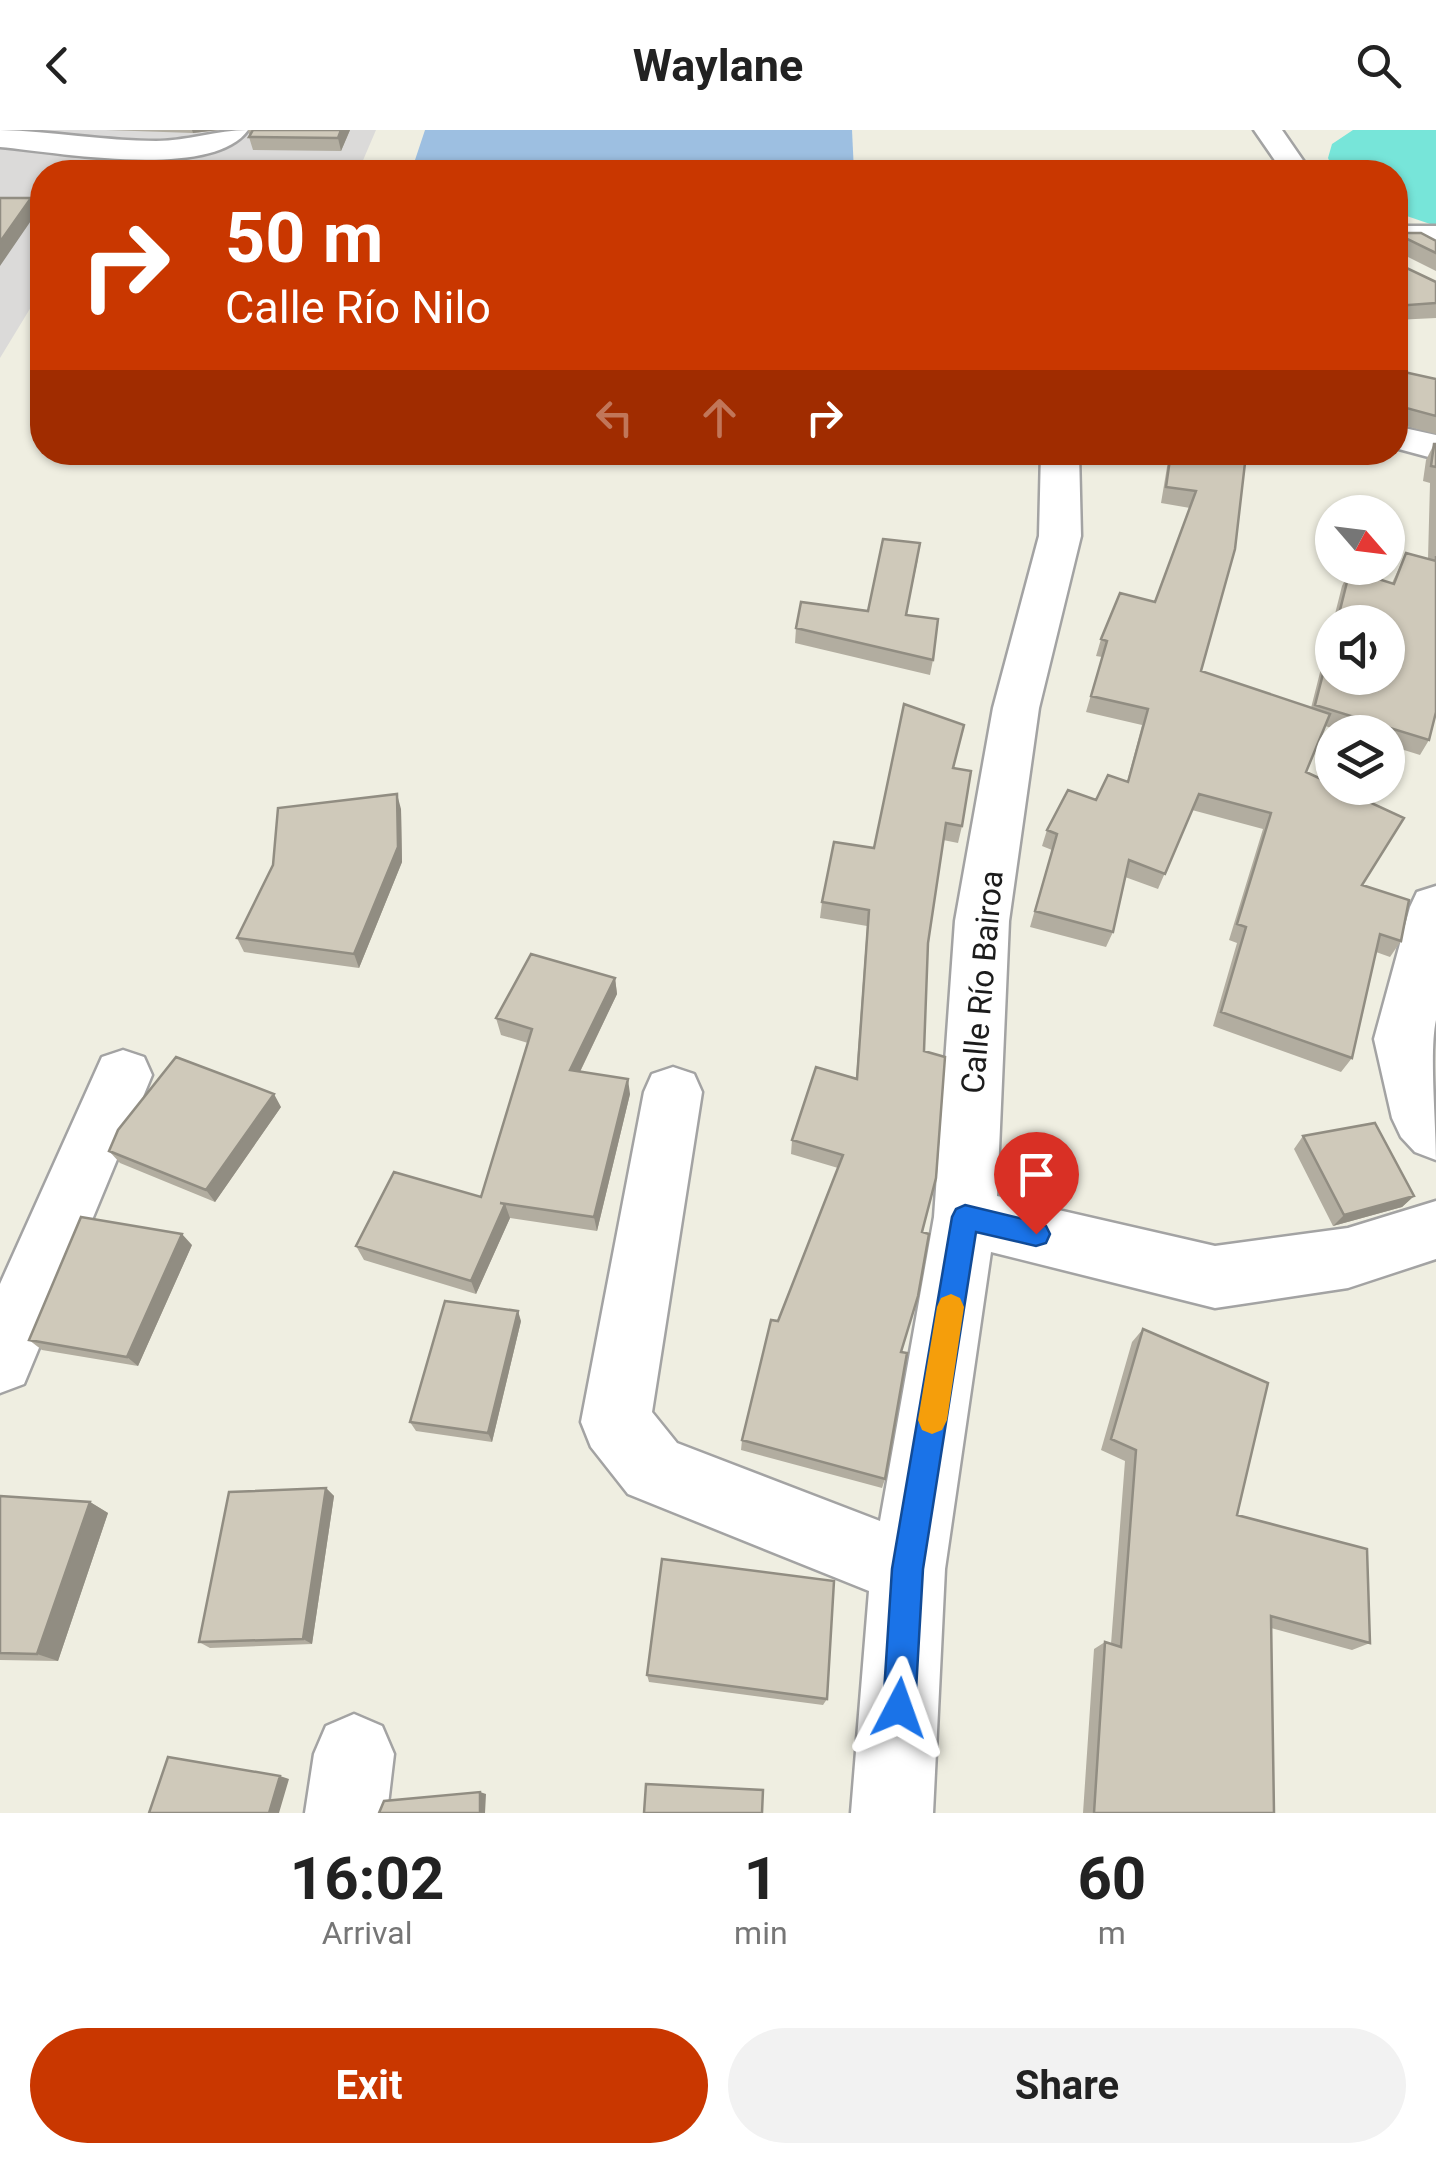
<!DOCTYPE html>
<meta charset="utf-8">
<style>
:root{--surface:#fff;--page:#f2f2f2;--text:#222;--muted:#767676;--accent:#c93700}
body{margin:0;font-family:Roboto,sans-serif;background:var(--page);color:var(--text);height:100vh;display:flex;flex-direction:column;font-size:38px;white-space:nowrap}
*{box-sizing:border-box;margin:0}
p{font-size:32px;color:var(--muted)}
.icon{flex:none;width:55px;height:55px;fill:none;stroke:currentColor;stroke-width:2;stroke-linecap:round;stroke-linejoin:round}
.map{position:relative;height:1683px;overflow:hidden}
.drawer{display:flex;flex-direction:column;background:var(--surface);flex:1}
.drawer>*{flex:none}
.guide{position:absolute;left:30px;top:30px;width:1378px;height:305px;border-radius:40px;box-shadow:0 2px 8px #0004;background:#c93700;color:#fff;overflow:hidden}
.needle{width:65px;rotate:118deg}
.tools{position:absolute;left:1315px;top:365px;display:grid;gap:20px}
.tools a{display:grid;place-items:center;width:90px;height:90px;border-radius:50%;background:var(--surface);box-shadow:0 2px 8px #0004;font-size:50px}
.pin{position:absolute;display:grid;place-items:center;width:85px;height:85px;color:#fff;margin:-102px -42px;border-radius:50% 50% 50% 0;rotate:-45deg;box-shadow:0 0 10px #0007}
.pin .icon{rotate:45deg}
.me{position:absolute;width:110px;margin:-55px;rotate:4deg;stroke-linejoin:round;filter:drop-shadow(0 0 8px #0008)}
.turn{display:flex;align-items:center;gap:35px;height:210px;padding:0 30px;font-size:45px}
.turn .icon{width:130px;height:130px;stroke-width:2.5}
.turn b{display:block;font-size:70px;line-height:85px}
.lanes{display:flex;align-items:center;height:95px;padding:0 30px;background:#0003;justify-content:center;gap:50px;direction:ltr}
.lanes .off{opacity:.35}
.eta{display:flex;justify-content:space-evenly;align-items:center;height:170px;text-align:center}
.eta b{font-size:60px;font-weight:700;line-height:70px}
.primary-button{display:flex;gap:20px;margin-top:auto;padding:20px 30px}
.primary-button a{flex:1;height:115px;border-radius:60px;background:var(--accent);color:#fff;font-size:40px;font-weight:700;line-height:115px;text-align:center}
.primary-button a+a{background:var(--page);color:var(--text)}
header{display:flex;justify-content:space-between;align-items:center;height:130px;padding:0 30px;background:var(--surface);font-size:45px;font-weight:700}
.map>svg:first-child{display:block}
.residential{fill:#dbdad9}
.pitch{fill:#77e5d9}
.water{fill:#9dbfe1}
.lines{fill:none;stroke-linecap:round;stroke-linejoin:round}
.street-casing{stroke:#a3a3a3;stroke-width:5}
.street{fill:#fff;fill-rule:evenodd}
.wall{fill:#b2ada0}
.shaded-wall{fill:#918d82}
.building{fill:#cfc9ba;stroke:#918d82;stroke-width:2.5}
.route{fill:#1a73e8;stroke:#114b97;stroke-width:2.5}
.slow{fill:#f59e0b}
.labels{text-anchor:middle;stroke-width:8;stroke-linejoin:round;paint-order:stroke}
.street-label{font-size:32px;fill:#1c1c1c;stroke:#fff}
</style>
<header><svg class="icon" aria-label="back" viewBox="0 0 24 24"><path d="M15 5l-7 7 7 7"/></svg>Waylane<svg class="icon" aria-label="search" viewBox="0 0 24 24"><circle cx="10" cy="10" r="6"/><path d="M15 15l6 6"/></svg></header>
<div class="map">
<svg width="1436" height="1683" viewBox="0 0 1436 1683">
<rect width="100%" height="100%" fill="#efeee1"/>
<path class="residential" d="M0,0h376l-18,42h-316v117l-42,69z"/>
<path class="pitch" d="M1353,0h83v96l-41,-14v-40h-61l-6,-14 4,-14z"/>
<path class="water" d="M425,0h427l2,42h-443z"/>
<g class="lines">
<g class="street-casing">
<path id="street" d="M0,0c52,1 104,11 156,11 33,0 60,-11 92,-11 -36,51 -192,22 -248,17z
M1254,0h28l29,42h-28z
M1395,96h41v18h-41z
M1395,296l41,9v24l-41,-11z
M1041,322h38l2,84 -42,172 -30,213 -12,275 218,50 133,-18 88,-27v58l-88,29 -133,20 -224,-56 -46,317 -12,244h-82l18,-222 -241,-97 -37,-47 -10,-25 63,-330 8,-18 21,-7 21,7 8,18 -50,320 25,31 203,78 54,-304 21,-296 38,-213 46,-172z
M1436,756v134c-7,31 0,103 0,140l-21,-8 -14,-15 -9,-19 -18,-79 36,-132 7,-15z
M123,920l21,7 8,18 -128,309 -24,9v-109l102,-227z
M354,1584l28,12 12,28 -7,59h-82l9,-59 12,-28z"/>
</g>
<use href="#street" class="street"/>
</g>
<path class="wall" d="M106,0h113l-26,3z
M248,0h102l-9,21 -88,-1 -4,-13 2,-3h-2z
M1395,99l6,4 35,8v30l-38,-19v12l38,18v36l-41,2z
M1395,240l41,9v55l-41,-11z
M1434,314h2v268l-7,28 -9,15 -32,-10v-13h-43l-20,-6 -19,46 56,113 39,56 -11,16 -14,-5 -24,106 -11,14 -128,-46 24,-83 -8,-3 34,-111 -71,-19 -34,79 -33,-12 -12,55 -7,15 -76,-20 22,-77 -10,-4 5,-16 80,-48 15,-57 -56,-13 16,-55 -6,-1 5,-17 54,-37 35,-94 -29,-5 6,-36 4,-15 74,11 -44,208 110,37 21,-83v53l56,-56h-55l9,-36 8,-16 42,13 14,-30 22,6 2,-76 -7,-2 3,-21z
M1309,322h25l-3,6z
M918,429l-12,56 27,45 -3,15 -135,-32 1,-15 72,-17z
M954,638l8,58 -4,17 -15,-3 -15,103 -4,108 -2,181 -21,120 -16,127 -3,9 -141,-38 1,-10 36,-119 60,-153 -47,-14 1,-14 64,-62 11,-152 -47,-8 2,-16z
M401,679l1,53 -43,106 -115,-16 -7,-14z
M615,848l2,16 -37,78 50,22 -33,137 -87,-13 -34,76 -112,-34 -8,-14 125,-49 47,-154 -27,-8 -5,-17z
M281,977l-66,95 -95,-39 -11,-12z
M1303,1006l111,60 -12,11 -69,19 -39,-77z
M192,1115l-54,121 -96,-16 -13,-10z
M521,1191l-29,121 -76,-11 -6,-9z
M1143,1199l94,186 133,128 -18,7 -81,-22 3,185h-191l11,-164 11,-7 6,2 14,-183 -24,-11 31,-108z
M326,1358l8,8 -22,148 -102,4 -11,-6z
M0,1366l90,6 18,11 -50,148 -58,-1z
M647,1545l180,24 -4,6 -174,-23z"/>
<path class="shaded-wall" d="M192,0h27l-26,3z
M341,0h9l-9,21 -3,-13z
M31,68l6,14 -37,54v-24z
M397,664l4,15 1,53 -43,106 -5,-14z
M615,848l2,16 -44,92 -3,-16z
M628,949l2,15 -33,137 -3,-14z
M274,964l7,13 -66,95 -9,-12z
M1414,1066l-12,11 -69,19 11,-11z
M505,1074l5,14 -34,76 -5,-13z
M182,1104l10,11 -54,121 -11,-9z
M518,1181l3,10 -29,121 -4,-9z
M326,1358l8,8 -22,148 -9,-5z
M90,1372l18,11 -50,148 -21,-7z
M280,1646l9,3 -10,34h-10z
M480,1662l6,2 -1,19h-5z"/>
<path class="building" d="M253,0h88l-3,8 -89,-1z
M0,68h31l-31,44z
M1397,98l4,5h20l15,8v12l-33,-16 -6,3 1,24 38,18v21l-41,3v-77z
M1395,240l41,9v37l-33,-9 -5,4 -3,-1z
M1434,314h2v23l-5,-1z
M1171,322h12l62,11 -10,86 -34,122 129,43 -24,58 26,12v4h7l65,30 -42,67 47,15 -8,41 -21,-7 -28,124 -131,-46 25,-85 -9,-3 34,-111 -72,-19 -34,80 -36,-14 -16,72 -78,-21 22,-77 -10,-4 21,-40 28,10 12,-25 20,7 20,-73 -57,-13 16,-55 -6,-2 19,-46 35,9 41,-111 -30,-4z
M883,409l37,4 -14,72 32,4 -5,41 -137,-32 5,-26 67,9z
M1406,423l30,8v-5v156l-7,28 -114,-35 17,-66v39h56v-56h-51l13,-52 44,14z
M904,574l60,21 -11,43 18,3 -9,55 -16,-3 -18,120 -4,108 21,6 -9,121 -14,54 7,2 -11,62 -17,56 6,1 -22,126 -143,-39 29,-120 7,1 65,-166 -51,-15 24,-73 41,12 12,-169 -47,-8 12,-60 40,6z
M397,664l1,53 -44,107 -117,-16 36,-73 5,-57z
M531,824l84,24 -45,92 58,9 -34,138 -94,-14 5,1 -34,77 -115,-35 38,-74 87,25 51,-168 -36,-11z
M176,927l98,37 -68,96 -97,-39 9,-21z
M1375,993l39,73 -70,19 -41,-79z
M81,1087l101,17 -55,123 -98,-17z
M445,1171l73,10 -30,122 -78,-11z
M1143,1199l125,54 -31,132 130,34 3,94 -99,-27 3,197h-180l11,-171 16,5 15,-197 -25,-11z
M326,1358l-23,151 -104,3 30,-150z
M0,1366l90,6 -53,152 -37,-1z
M662,1429l172,22 -7,118 -180,-24z
M168,1627l112,19 -11,37h-120z
M646,1654l117,6 -1,23h-118z
M480,1662v21h-101l5,-12z"/>
<path class="route" d="M965,1075l71,17 10,4 4,8 -4,9 -10,3 -60,-14 -53,337 -8,139 -5,12 -11,4 -11,-4 -5,-12 9,-139 60,-352 4,-8z"/>
<path class="slow" d="M951,1164l9,4 4,9 -17,113 -5,10 -10,4 -10,-4 -4,-10 19,-113 4,-9z"/>
<g class="labels">
<g class="street-label">
<text transform="translate(982 852) rotate(-85)" y="11">Calle Río Bairoa</text>
</g>
</g>
</svg>
<div class="tools">
<a><svg class="needle" viewBox="-14 -14 28 28"><path d="M0-13l5 13h-10z" fill="#e53935"/><path d="M0 13l5-13h-10z" fill="#767676"/></svg></a>
<a><svg class="icon" aria-label="sound" viewBox="0 0 24 24"><path d="M4 9h4l5-4v14l-5-4H4zM17 9q2 3 0 6"/></svg></a>
<a><svg class="icon" aria-label="layers" viewBox="0 0 24 24"><path d="M12 4l9 5-9 5-9-5zM3 14l9 5 9-5"/></svg></a>
</div>
<div class="pin" style="left:1036px;top:1104px;background:#d93025"><svg class="icon" aria-label="arrive" viewBox="0 0 24 24"><path d="M6 21V4h12l-3 4 3 4H6"/></svg></div>
<svg class="me" style="left:899px;top:1578px" viewBox="-20 -20 40 40"><path d="M0-17L14 15 0 8-14 15z" fill="#1a73e8" stroke="#fff" stroke-width="4"/></svg>
<div class="guide">
<div class="turn"><svg class="icon" aria-label="right" viewBox="0 0 24 24"><path d="M7 20v-9h11M14 6l5 5-5 5"/></svg><div><b>50 m</b>Calle Río Nilo</div></div>
<div class="lanes"><svg class="icon off" aria-label="left" viewBox="0 0 24 24"><path d="M17 20v-9H6M10 6l-5 5 5 5"/></svg><svg class="icon off" aria-label="ahead" viewBox="0 0 24 24"><path d="M12 20V5M6 11l6-6 6 6"/></svg><svg class="icon" aria-label="right" viewBox="0 0 24 24"><path d="M7 20v-9h11M14 6l5 5-5 5"/></svg></div>
</div>
</div>
<section class="drawer">
<div class="eta">
<div><b>16:02</b><p>Arrival</p></div>
<div><b>1</b><p>min</p></div>
<div><b>60</b><p>m</p></div>
</div>
<div class="primary-button"><a>Exit</a><a>Share</a></div>
</section>
